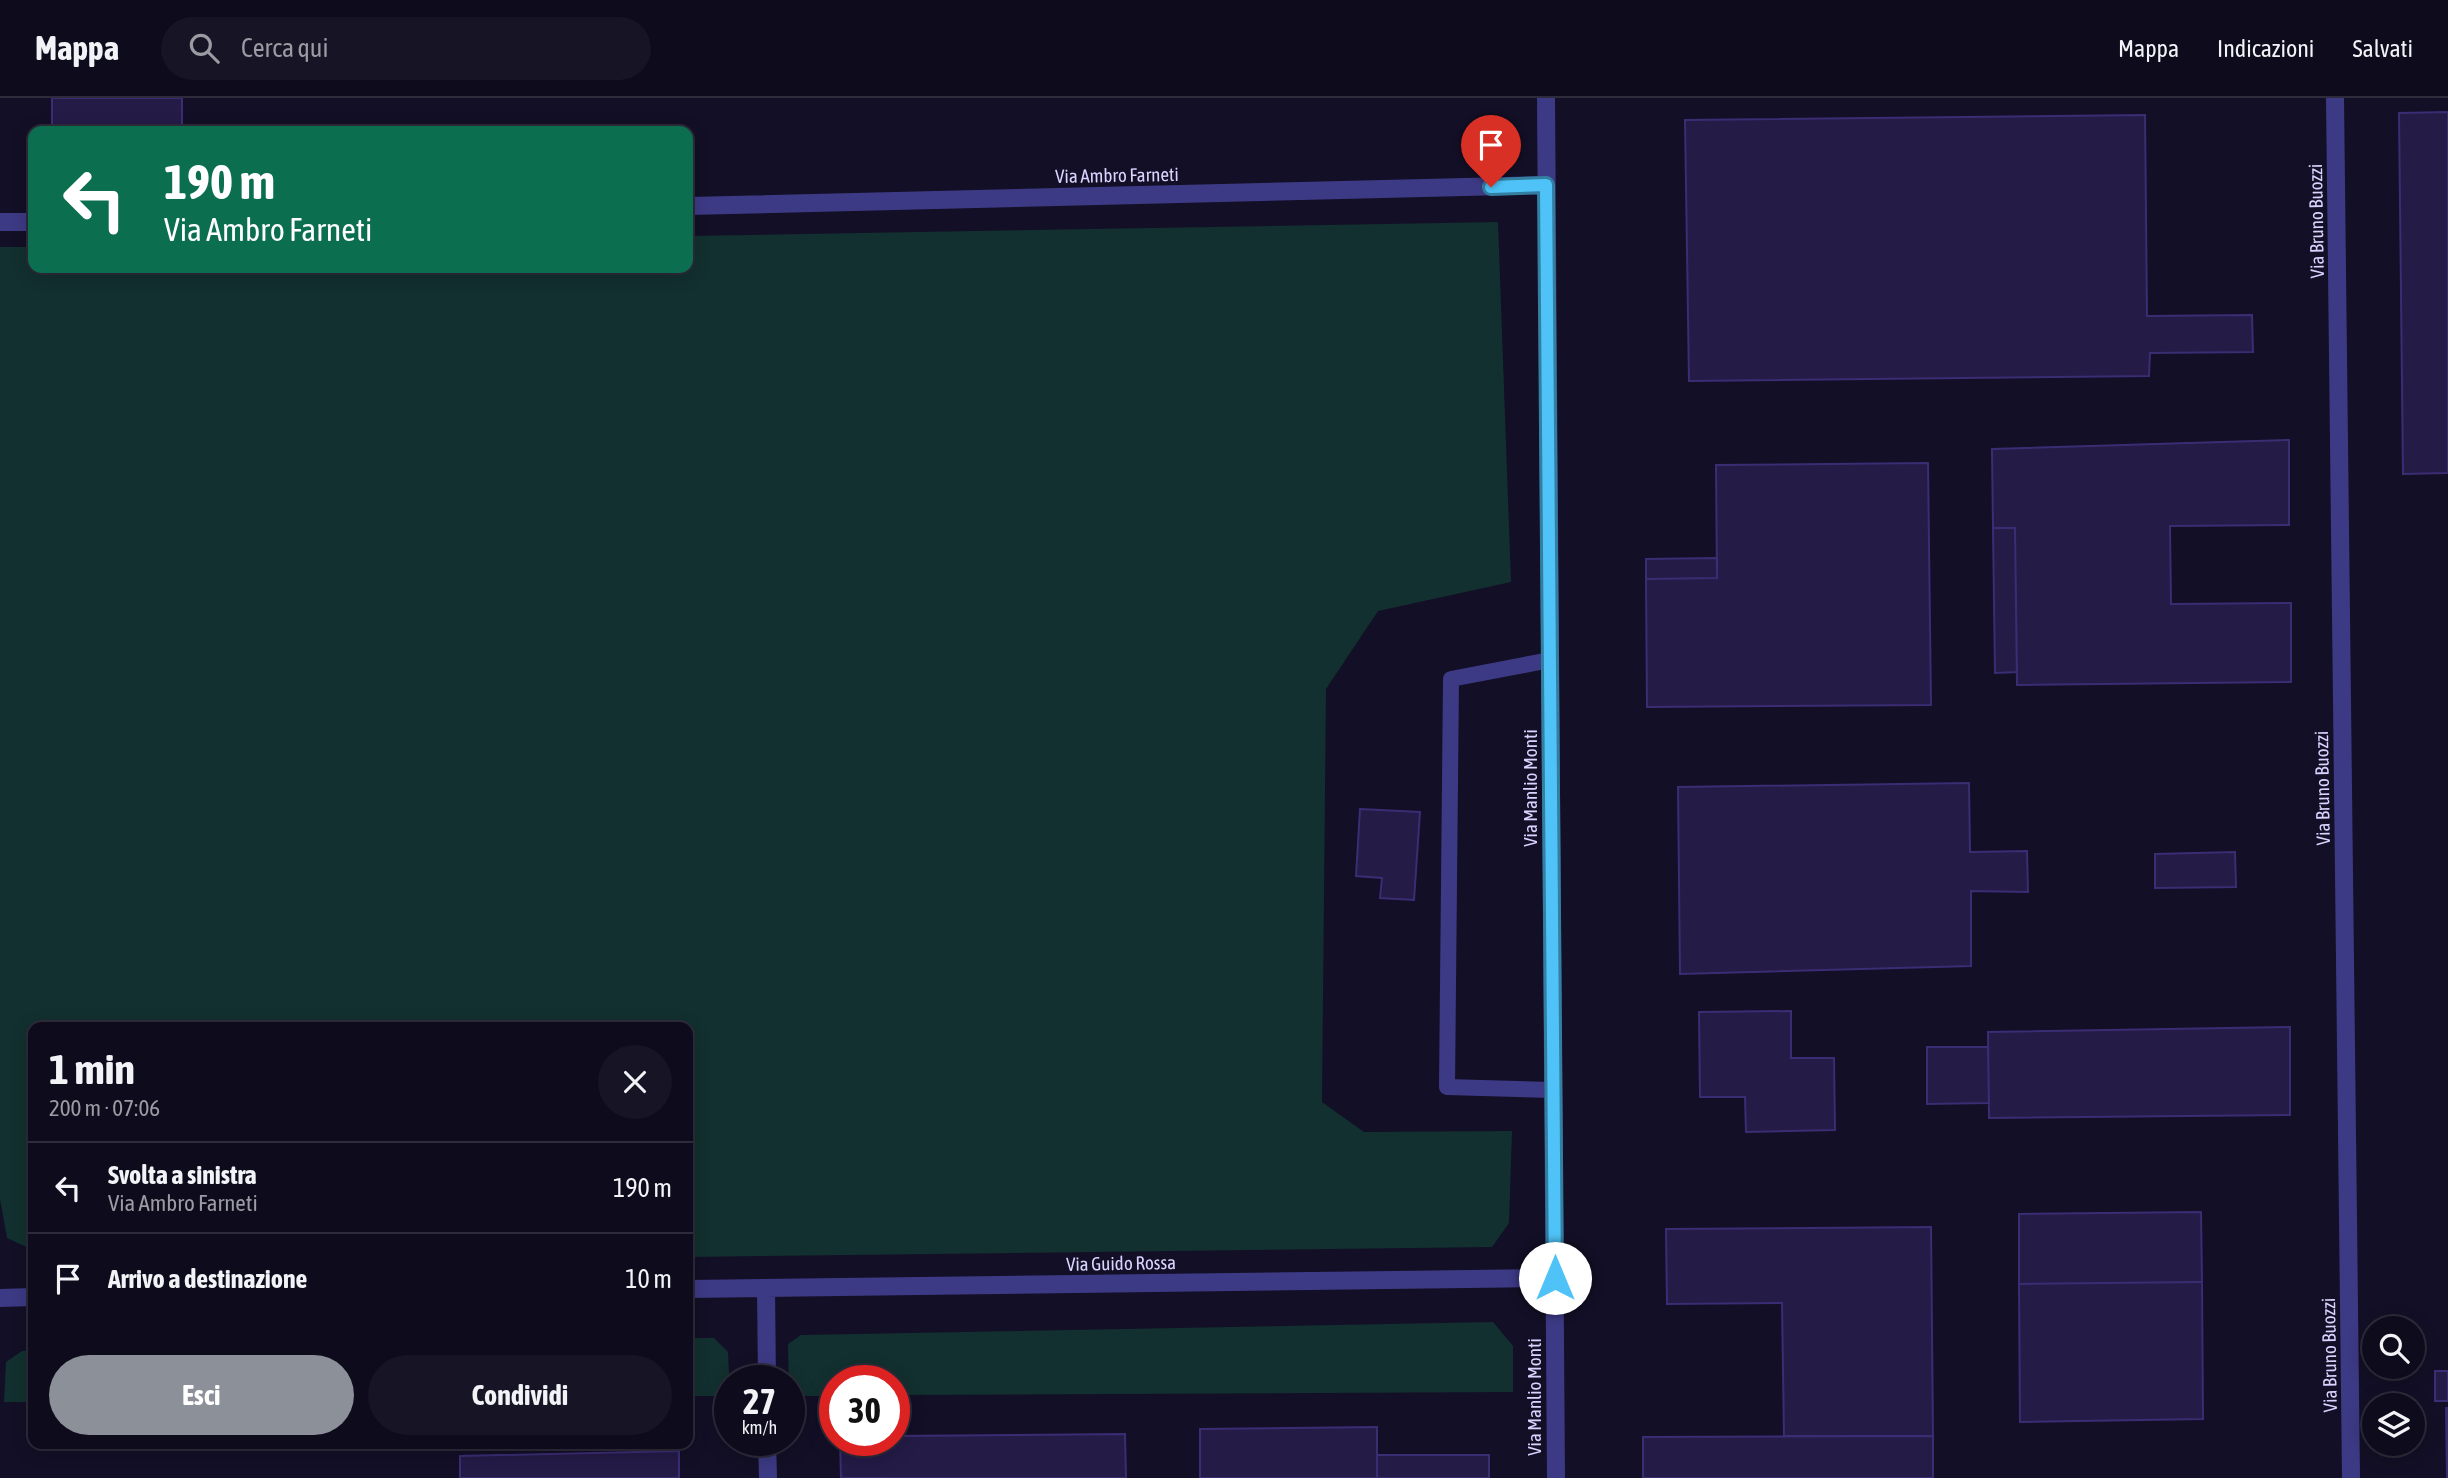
<!DOCTYPE html>
<html lang="it">
<meta charset="utf-8">
<style>
:root{--surface:#0e0b1c;--page:#171425;--text:#f1f3f6;--muted:#9b9ba3;--line:#2e2b3b;--accent:#8c9099}
body{margin:0;font-family:"Asap Condensed",sans-serif;background:var(--page);color:var(--text);height:100vh;display:flex;flex-direction:column;font-size:26px;white-space:nowrap}
*{box-sizing:border-box;margin:0}
p{font-size:23px;color:var(--muted)}
.icon{flex:none;width:38px;height:38px;fill:none;stroke:currentColor;stroke-width:2;stroke-linecap:round;stroke-linejoin:round}
.map{position:relative;flex:1;overflow:hidden}
.panel{position:absolute;left:28px;top:924px;width:665px;height:427px;display:flex;flex-direction:column;background:var(--surface);border-radius:14px;box-shadow:0 4px 18px #0003,0 0 0 2px var(--line)}
.panel>*{flex:none}
.guide{position:absolute;left:28px;top:28px;width:665px;height:147px;border-radius:14px;box-shadow:0 4px 18px #0003,0 0 0 2px var(--line);background:#0b6e4f;color:#fff;overflow:hidden}
.fabs{position:absolute;left:2362px;top:1218px;display:grid;gap:14px}
.fabs a{display:grid;place-items:center;width:63px;height:63px;border-radius:50%;background:var(--surface);box-shadow:0 4px 18px #0003,0 0 0 2px var(--line);font-size:35px}
.speed{position:absolute;left:714px;top:1267px;display:flex;gap:14px;font-size:35px;font-weight:700;text-align:center}
.speed>*{display:grid;place-content:center;width:91px;height:91px;border-radius:50%;background:var(--surface);box-shadow:0 4px 18px #0003,0 0 0 2px var(--line);line-height:1}
.speed small{font-size:18px;font-weight:400}
.speed .limit{border:10px solid #d22;background:#fff;color:#111}
.pin{position:absolute;display:grid;place-items:center;width:60px;height:60px;color:#fff;margin:-72px -30px;border-radius:50% 50% 50% 0;rotate:-45deg;box-shadow:0 0 7px #0007}
.pin .icon{rotate:45deg}
.me{position:absolute;width:77px;margin:-38px;rotate:0deg;stroke-linejoin:round;filter:drop-shadow(0 0 5px #0008)}
.turn{display:flex;align-items:center;gap:24px;height:147px;padding:0 21px;font-size:32px}
.turn .icon{width:91px;height:91px;stroke-width:2.5}
.turn b{display:block;font-size:49px;line-height:60px}
.round{display:grid;place-items:center;flex:none;width:74px;height:74px;border-radius:37px;background:var(--page)}
.headline{display:flex;align-items:center;justify-content:space-between;height:119px;padding:0 21px}
h1{font-size:42px;font-weight:700;line-height:52px}
.primary-button{display:flex;gap:14px;margin-top:auto;padding:14px 21px}
.primary-button a{flex:1;height:80px;border-radius:42px;background:var(--accent);color:#fff;font-size:28px;font-weight:700;line-height:80px;text-align:center}
.primary-button a+a{background:var(--page);color:var(--text)}
ul{padding:0;list-style:none}
li{display:flex;align-items:center;gap:21px;height:91px;padding:0 21px;border-top:2px solid var(--line)}
li div{flex:1}
li b{display:block;font-size:26px}
li em{font-style:normal}
header{display:flex;align-items:center;gap:42px;box-sizing:border-box;height:98px;padding:0 35px;background:var(--surface);border-bottom:2px solid var(--line)}
header strong{font-size:33px}
nav{display:flex;gap:38px;margin-inline-start:auto;font-size:24px}
.search{width:490px;height:63px;background:var(--page);display:flex;align-items:center;gap:18px;box-sizing:border-box;padding:0 24px;border-radius:38px;color:var(--muted);font-size:26px}
.map>svg:first-child{display:block}
.green{fill:#12302f}
.building{fill:#241b47;stroke:#3b2d73;stroke-width:2}
.lines{fill:none;stroke-linecap:round;stroke-linejoin:round}
.service{stroke:#3d3a85;stroke-width:16}
.minor{stroke:#3d3a85;stroke-width:18}
.route-casing{stroke:#337fa1;stroke-width:18}
.route{stroke:#4fc3f7;stroke-width:12}
.labels{text-anchor:middle;stroke-width:7;stroke-linejoin:round;paint-order:stroke}
.street-label{font-size:19px;fill:#d9d4ff;stroke:#130f26}
</style>
<header>
<strong>Mappa</strong>
<div class="search"><svg class="icon" aria-label="search" viewBox="0 0 24 24"><circle cx="10" cy="10" r="6"/><path d="M15 15l6 6"/></svg>Cerca qui</div>
<nav><a>Mappa</a><a>Indicazioni</a><a>Salvati</a></nav>
</header>
<div class="map">
<svg width="2448" height="1380" viewBox="0 0 2448 1380">
<rect width="100%" height="100%" fill="#130f26"/>
<path class="green" d="M1498,124l13,360 -133,29 -52,78 -4,413 42,30 148,-1 -3,92 -17,24 -804,10v-230h-655v223l-26,-12 -7,-39v-952h33v21h655v-32z
M1493,1224l20,24v46l-619,3v-14h-59v15h-46l-1,-52 13,-9z
M688,1240h26l14,14 2,44h-42z
M33,1252v52h-29l2,-40 16,-11z"/>
<path class="building" d="M52,0h130v33h-130z
M2448,14v361l-45,1 -4,-361z
M2145,17l2,201 105,-1 1,37 -103,1 -1,23 -460,5 -4,-261z
M2289,342v85l-119,1 1,78 120,-1v79l-274,3 -2,-157h-22l-1,-79z
M1928,365l3,242 -284,2 -1,-128 71,-1 -1,-113z
M1993,430h22l2,144 -22,1z
M1717,460v20l-71,1v-20z
M1969,685l1,69 57,-1 1,41 -57,-1v75l-291,8 -2,-187z
M1360,711l60,3 -6,88 -34,-2 2,-20 -26,-2z
M2235,754l1,35 -81,1v-34z
M1791,913v47h43l1,72 -89,2 -1,-35h-45l-1,-85z
M2290,929v88l-301,3 -1,-86z
M1927,949h61l1,56 -62,1z
M2201,1114l1,70 -183,2v-70z
M1931,1129l2,209h-149l-2,-133 -115,1 -1,-75z
M2202,1184l1,137 -183,3 -1,-138z
M2435,1273h13v30h-13z
M2446,1310h2v70h-1z
M1377,1329v51h-177v-49z
M1125,1336l1,44h-285l-1,-38h54v-4z
M1933,1338v42h-290v-41z
M679,1353v27h-219v-22z
M1377,1357h112v23h-112z"/>
<g class="lines">
<path class="service" d="M1550,562l-99,19 -4,408 106,3"/>
<path class="minor" d="M1546,0l10,1380
M2335,0l16,1380
M688,108l858,-21
M0,124h33
M766,1190l1,93
M688,1191l867,-11
M0,1200l33,-1
M767,1342l1,38"/>
</g>
<g class="lines">
<g class="route-casing">
<path id="route" d="M1491,89l55,-2 9,1093"/>
</g>
<use href="#route" class="route"/>
</g>
<g class="labels">
<g class="street-label">
<text transform="translate(1117 77) rotate(-1)" y="7">Via Ambro Farneti</text>
<text transform="translate(2316 123) rotate(-91)" y="7">Via Bruno Buozzi</text>
<text transform="translate(1530 690) rotate(-90)" y="7">Via Manlio Monti</text>
<text transform="translate(2322 690) rotate(-91)" y="7">Via Bruno Buozzi</text>
<text transform="translate(1121 1165) rotate(-1)" y="7">Via Guido Rossa</text>
<text transform="translate(2329 1257) rotate(-91)" y="7">Via Bruno Buozzi</text>
<text transform="translate(1534 1299) rotate(-90)" y="7">Via Manlio Monti</text>
</g>
</g>
</svg>
<div class="fabs">
<a><svg class="icon" aria-label="search" viewBox="0 0 24 24"><circle cx="10" cy="10" r="6"/><path d="M15 15l6 6"/></svg></a>
<a><svg class="icon" aria-label="layers" viewBox="0 0 24 24"><path d="M12 4l9 5-9 5-9-5zM3 14l9 5 9-5"/></svg></a>
</div>
<div class="speed"><div>27<small>km/h</small></div><div class="limit">30</div></div>
<div class="pin" style="left:1491px;top:89px;background:#d93025"><svg class="icon" aria-label="arrive" viewBox="0 0 24 24"><path d="M6 21V4h12l-3 4 3 4H6"/></svg></div>
<svg class="me" style="left:1555px;top:1180px" viewBox="-20 -20 40 40"><circle r="19" fill="#fff"/><path d="M0-13L10 11 0 6-10 11z" fill="#4fc3f7"/></svg>
<div class="guide">
<div class="turn"><svg class="icon" aria-label="left" viewBox="0 0 24 24"><path d="M17 20v-9H6M10 6l-5 5 5 5"/></svg><div><b>190 m</b>Via Ambro Farneti</div></div>
</div>
<section class="panel">
<div class="headline"><div><h1>1 min</h1><p>200 m · 07:06</p></div><a class="round"><svg class="icon" aria-label="close" viewBox="0 0 24 24"><path d="M6 6l12 12M18 6L6 18"/></svg></a></div>
<ul>
<li><svg class="icon" aria-label="left" viewBox="0 0 24 24"><path d="M17 20v-9H6M10 6l-5 5 5 5"/></svg><div><b>Svolta a sinistra</b><p>Via Ambro Farneti</p></div><em>190 m</em></li>
<li><svg class="icon" aria-label="arrive" viewBox="0 0 24 24"><path d="M6 21V4h12l-3 4 3 4H6"/></svg><div><b>Arrivo a destinazione</b></div><em>10 m</em></li>
</ul>
<div class="primary-button"><a>Esci</a><a>Condividi</a></div>
</section>
</div>
